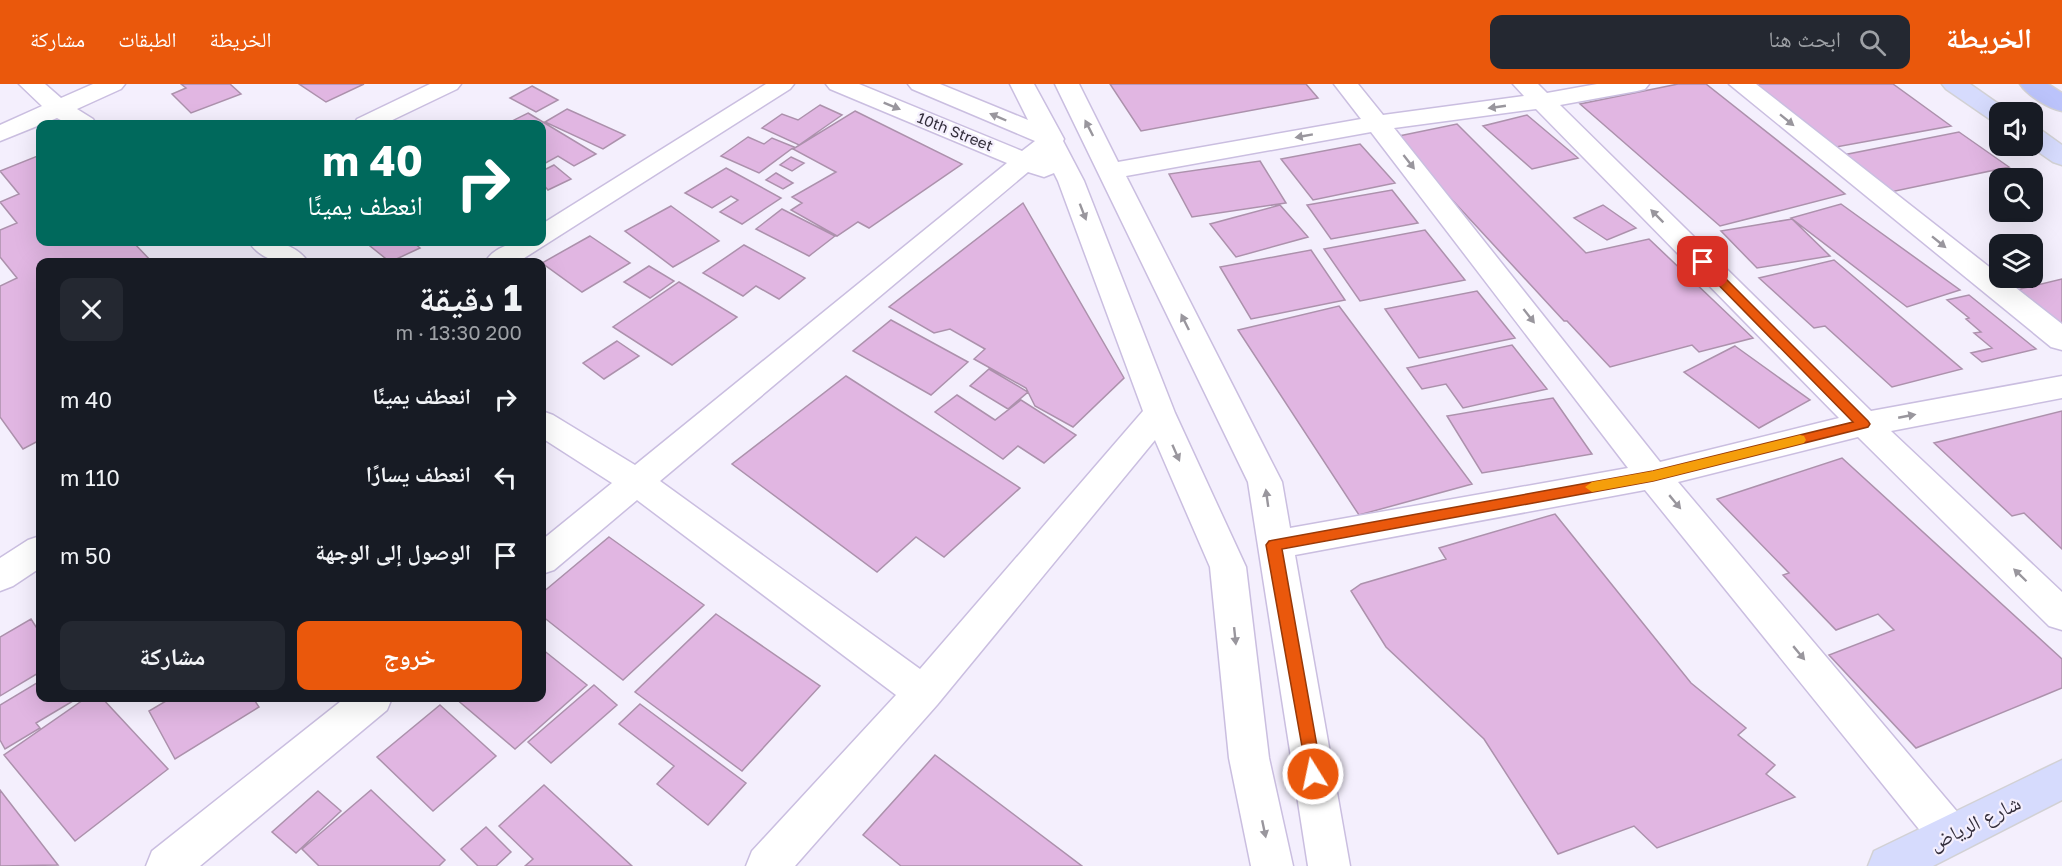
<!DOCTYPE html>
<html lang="ar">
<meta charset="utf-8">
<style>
:root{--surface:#171b24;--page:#242831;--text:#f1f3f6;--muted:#9ea1a6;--accent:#ea580c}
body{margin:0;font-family:"Golos Text","Noto Naskh Arabic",sans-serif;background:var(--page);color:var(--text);direction:rtl;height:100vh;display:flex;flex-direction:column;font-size:22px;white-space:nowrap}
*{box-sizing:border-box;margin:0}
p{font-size:20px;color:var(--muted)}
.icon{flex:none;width:33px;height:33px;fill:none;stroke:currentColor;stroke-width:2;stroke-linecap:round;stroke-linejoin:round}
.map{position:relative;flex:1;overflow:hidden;direction:ltr}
.drawer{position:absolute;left:36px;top:174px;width:510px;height:444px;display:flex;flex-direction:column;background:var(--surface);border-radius:12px;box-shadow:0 6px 24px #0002;direction:rtl}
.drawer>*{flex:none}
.banner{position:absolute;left:36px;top:36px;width:510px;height:126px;border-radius:12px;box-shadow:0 6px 24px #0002;direction:rtl;background:#00695c;color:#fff;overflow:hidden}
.tools{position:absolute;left:1989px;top:18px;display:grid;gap:12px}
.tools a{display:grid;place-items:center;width:54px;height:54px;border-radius:12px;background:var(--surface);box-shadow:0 6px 24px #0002;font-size:30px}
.pin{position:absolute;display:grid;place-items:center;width:51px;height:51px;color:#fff;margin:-26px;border-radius:12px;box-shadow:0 3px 9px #0006}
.me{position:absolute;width:66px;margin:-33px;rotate:350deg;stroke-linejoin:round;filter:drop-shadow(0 0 4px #0008)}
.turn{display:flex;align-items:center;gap:21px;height:126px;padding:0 24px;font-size:27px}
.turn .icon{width:78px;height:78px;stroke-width:2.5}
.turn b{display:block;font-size:42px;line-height:51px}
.round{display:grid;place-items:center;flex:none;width:63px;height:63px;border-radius:12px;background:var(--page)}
.overview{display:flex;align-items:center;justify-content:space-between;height:102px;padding:0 24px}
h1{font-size:36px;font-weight:700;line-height:45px}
.primary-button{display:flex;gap:12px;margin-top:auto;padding:12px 24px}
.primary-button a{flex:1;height:69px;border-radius:12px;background:var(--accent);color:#fff;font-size:24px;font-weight:700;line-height:69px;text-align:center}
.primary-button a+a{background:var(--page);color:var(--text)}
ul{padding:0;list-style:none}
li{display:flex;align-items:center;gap:18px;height:78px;padding:0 24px}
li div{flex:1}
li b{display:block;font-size:22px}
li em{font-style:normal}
header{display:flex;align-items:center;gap:36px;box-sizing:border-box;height:84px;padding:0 30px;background:var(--accent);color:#fff}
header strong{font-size:28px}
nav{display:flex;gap:33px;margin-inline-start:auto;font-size:21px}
.search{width:420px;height:54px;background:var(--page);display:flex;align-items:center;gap:15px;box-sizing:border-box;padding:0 21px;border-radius:12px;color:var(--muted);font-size:22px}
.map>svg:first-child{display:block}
.building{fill:#e1b6e2;stroke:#ac91ac;stroke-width:1.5}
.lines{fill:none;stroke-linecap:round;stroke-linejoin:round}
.minor-casing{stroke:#cabee0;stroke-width:3}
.major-casing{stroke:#d2d1d4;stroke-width:3}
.highway-casing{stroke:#d2d1d4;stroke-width:3}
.minor{fill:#fff;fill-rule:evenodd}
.major{fill:#d6dbfd;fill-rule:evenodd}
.highway{fill:#bbc3fb;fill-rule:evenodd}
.oneway{fill:#99969d}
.route{fill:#ea580c;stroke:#983908;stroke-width:1.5}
.slow{fill:#f59e0b}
.labels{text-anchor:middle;stroke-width:4.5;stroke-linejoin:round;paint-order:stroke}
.far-street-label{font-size:15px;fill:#332e3b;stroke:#f4effd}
.near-street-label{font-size:21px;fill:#332e3b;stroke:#f4effd}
</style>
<header>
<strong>الخريطة</strong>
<div class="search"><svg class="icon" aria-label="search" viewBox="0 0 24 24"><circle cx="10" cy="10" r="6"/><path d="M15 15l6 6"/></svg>ابحث هنا</div>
<nav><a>الخريطة</a><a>الطبقات</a><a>مشاركة</a></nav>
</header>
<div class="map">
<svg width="2062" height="782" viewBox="0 0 2062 782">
<rect width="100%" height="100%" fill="#f4effd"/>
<path class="building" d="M181,0h49l11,10 -50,19 -19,-19 14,-6z
M299,0h65l-38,18z
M1110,0h196l12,14 -177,33z
M1678,0h28l139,110 -125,32 -140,-122z
M1756,0h137l58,42 -115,21z
M532,2l26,14 -22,12 -26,-14z
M820,21l22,10 -43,30 -37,-17 20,-14 16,6z
M567,25l58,26 -22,14 -58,-27z
M855,27l107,53 -93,64 -11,-6 -21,14 -46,-26 11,-7 -10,-6 44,-25 -43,-23z
M528,29l68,41 -22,12 -16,-10 -16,9v-41h-36z
M1527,31l51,43 -46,11 -49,-43z
M1457,40l129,129 63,-14 104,99 -54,14 -7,-7 -82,22 -43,-46h-3l-170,-184z
M1959,48l50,35 -128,27 -48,-37z
M748,53l16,7 8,-6 22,9 -35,26 -38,-17z
M1360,60l35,39 -82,17 -32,-41z
M40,71v87h93l19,20h-112v178l-17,9 -23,-32v-131l17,-8 -17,-21v-27l17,-7 -17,-21 19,-8 -19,-23z
M791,73l13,6 -12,8 -12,-6z
M1260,77l26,42 -94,14 -23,-43z
M554,81l17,14 -23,11 -6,-7v-12z
M726,84l55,30 -39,26 -22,-12 18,-12 -7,-4 -19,12 -27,-15z
M776,89l17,10 -10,6 -17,-9z
M1392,106l26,33 -87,16 -24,-34z
M1023,119l101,175 -51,49 -38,-21 -9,-18 -52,-29 11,-10 -35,-20 -16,4 -45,-26z
M1841,120l119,86 -53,17 -116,-89z
M1280,121l28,32 -72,20 -26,-33z
M1603,121l33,23 -29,12 -33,-22z
M671,122l48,35 -46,26 -48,-36z
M782,125l53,27 -26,20 -53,-27z
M1792,135l38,37 -73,12 -36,-37z
M1425,146l40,50 -105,21 -36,-52z
M590,152l40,27 -48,29 -40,-29z
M365,158h48l7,6 -30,14z
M744,161l61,33 -26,21 -23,-13 -13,10 -40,-23z
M1311,166l34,50 -94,19 -31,-52z
M1834,176l128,109 -70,18 -67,-61 -11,2 -55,-50z
M649,182l25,15 -24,17 -26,-16z
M2062,195v46l-46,-35z
M679,198l58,35 -65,48 -59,-38z
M1477,207l38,47 -96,20 -34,-49z
M1969,211l67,54 -54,13 -11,-9 21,-5 -18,-15 7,-1 -15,-13 3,-1 -22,-18z
M1339,222l133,178 -113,31 -121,-185z
M891,236l77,42 -37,33 -78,-44z
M617,257l22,15 -35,23 -21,-16z
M1512,261l35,44 -84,19 -17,-24 -24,5 -15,-21z
M1735,262l75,54 -51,28 -75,-56z
M989,285l39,23 -20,17 -38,-23z
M846,292l174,112 -76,69 -28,-20 -39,35 -145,-108z
M957,311l38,25 26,-20 55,35 -32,28 -26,-17 -15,13 -68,-47z
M1553,314l39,56 -110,19 -35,-57z
M2062,327v138l-38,-36 -12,3 -78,-73z
M1842,374l220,201v29l-146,60 -87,-93 65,-25 -16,-16 -42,16 -53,-55 6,-2 -72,-74z
M1555,430l136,169 55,45 -8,7 37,30 -9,9 29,23 -138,51 -23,-22 -76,28 -74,-115 -98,-92 -35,-56 10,-7 85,-25 -7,-11z
M609,453l95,68 -81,75 -81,-64v-23z
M716,530l104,72 -78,85 -107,-79z
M31,535l9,14v39l-40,24v-59z
M542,565l45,36 -72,64 -60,-51h87z
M40,597v17h38l-42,25 4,5 -35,21 -5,-9v-35z
M594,601l23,20 -66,58 -23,-21z
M86,614h16l66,71 -93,72 -71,-86z
M171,614h82l6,9 -84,52 -26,-48z
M640,620l106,79 -38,42 -51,-41 17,-18 -55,-42z
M440,621l56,51 -63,55 -56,-54z
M935,671l147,111h-181l-38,-31z
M544,701l88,81h-107l8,-7 -34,-33z
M0,706l58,75 -58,1z
M371,706l74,70 -6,6h-120l-17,-17z
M318,707l23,20 -45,42 -24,-21z
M486,743l25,25 -15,14h-18l-17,-17z"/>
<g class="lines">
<g class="minor-casing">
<path id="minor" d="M19,0h26l16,14 32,-14h32l-4,5 -44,20 16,10 3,5h-28l-11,-6 -57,23v-16l42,-19z
M430,0h31l-4,5 -73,35h-30l3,-5z
M766,0h28l-4,5 -272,173h-33c13,-20 35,-20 57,-20v-18z
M826,0h33l163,67 13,-10 -123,-52 -4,-5h32l88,36 -18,-36h24l30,55 -1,2 21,40 91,232 71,154 23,191 24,108h-42l-22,-108 -19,-191 -55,-127 -218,265 -142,161h-49l6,-15 144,-156 -259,-195 -83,70 -12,4v-34l70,-57 -70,-45v-27l11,4 82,50 372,-302 -177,-74zM1028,88l16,5 10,-4 4,8 85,230 -223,258 -260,-188z
M1055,0h24l39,78 243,-43 -27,-35h24l25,31 141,-19 -11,-12h25l9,9 50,-9h52l-4,5 -8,2 -77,14 311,306 191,-35v22l-171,33 171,161v38l-13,-4 -191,-189 -180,45 287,339 6,14 -6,14 -15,6 -15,-6 -290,-359 -350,65 55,311h-42l-60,-384zM1536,25l303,309 -179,44 -266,-334zM1371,48l257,336 -338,60 -8,-46 -156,-306z
M1729,0h27l306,240v26l-11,-3z
M249,158c22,-2 46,0 59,20 -22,2 -45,1 -59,-20z
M40,452v32l-27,18 -13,5v-33l28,-18z
M345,614h47l-5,12 -187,156h-54l6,-15z"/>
</g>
<g class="major-casing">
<path id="major" d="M1942,0h28l40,28h-10v10l-9,-2 -45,-31z
M2032,44l9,2 21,15v20l-9,-3 -23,-16h2z
M2062,676v40l-129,66h-65l6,-15z"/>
</g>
<g class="highway-casing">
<path id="highway" d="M2020,0h28l14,9v18c-14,-3 -34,-15 -42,-27z"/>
</g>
<use href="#minor" class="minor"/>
<use href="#major" class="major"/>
<use href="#highway" class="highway"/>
</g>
<defs><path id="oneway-solid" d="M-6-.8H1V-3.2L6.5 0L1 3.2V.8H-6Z" transform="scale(1.5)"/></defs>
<g class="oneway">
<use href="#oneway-solid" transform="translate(892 22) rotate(22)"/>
<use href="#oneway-solid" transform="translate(1497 23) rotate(172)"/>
<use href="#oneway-solid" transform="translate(998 33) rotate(-157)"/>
<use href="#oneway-solid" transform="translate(1787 36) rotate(39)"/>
<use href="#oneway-solid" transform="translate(1089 44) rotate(-117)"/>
<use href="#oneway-solid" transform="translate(1304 52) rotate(170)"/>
<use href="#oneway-solid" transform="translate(1409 78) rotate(52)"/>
<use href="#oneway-solid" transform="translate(1083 128) rotate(69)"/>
<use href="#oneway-solid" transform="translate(1657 132) rotate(-135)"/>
<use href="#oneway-solid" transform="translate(1939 158) rotate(39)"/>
<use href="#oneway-solid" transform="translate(1529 232) rotate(52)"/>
<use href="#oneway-solid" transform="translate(1185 238) rotate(-116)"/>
<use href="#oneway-solid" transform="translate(1907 332) rotate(-11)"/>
<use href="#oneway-solid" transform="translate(1176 369) rotate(66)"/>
<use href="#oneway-solid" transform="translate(1267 414) rotate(-98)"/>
<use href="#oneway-solid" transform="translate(1675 418) rotate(50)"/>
<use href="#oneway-solid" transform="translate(2020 491) rotate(-136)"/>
<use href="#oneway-solid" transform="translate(1235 552) rotate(84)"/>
<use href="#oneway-solid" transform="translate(1799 569) rotate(50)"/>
<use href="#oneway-solid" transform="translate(1264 745) rotate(78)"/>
</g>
<path class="route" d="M1703,175l4,1 161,161 2,3 -2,3 -215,54 -371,68 40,225 -3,6 -6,2 -5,-2 -42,-235 3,-4 384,-70 200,-49 -154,-157 -2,-3z"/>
<path class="slow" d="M1800,351l4,1 2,4 -2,3 -151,38 -61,11 -7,-5 7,-5 61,-11z"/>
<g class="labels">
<g class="far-street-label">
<text transform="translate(955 48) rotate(22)" y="5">10th Street</text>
</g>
<g class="near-street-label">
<text transform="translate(1975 739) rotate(-26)" y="7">شارع الرياض</text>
</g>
</g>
</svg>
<div class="tools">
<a><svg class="icon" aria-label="sound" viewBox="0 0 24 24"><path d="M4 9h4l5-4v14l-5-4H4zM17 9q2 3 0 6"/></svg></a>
<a><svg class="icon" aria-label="search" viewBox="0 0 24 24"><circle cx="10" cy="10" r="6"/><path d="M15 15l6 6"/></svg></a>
<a><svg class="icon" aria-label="layers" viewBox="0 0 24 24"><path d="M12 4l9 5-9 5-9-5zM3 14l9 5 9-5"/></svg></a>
</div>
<div class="pin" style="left:1703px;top:178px;background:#d93025"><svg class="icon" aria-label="arrive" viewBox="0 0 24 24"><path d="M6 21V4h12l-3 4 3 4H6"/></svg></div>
<svg class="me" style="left:1313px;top:690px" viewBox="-20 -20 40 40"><circle r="17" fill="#ea580c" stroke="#fff" stroke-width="3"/><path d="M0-11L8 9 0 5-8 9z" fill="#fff"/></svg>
<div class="banner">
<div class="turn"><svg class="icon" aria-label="right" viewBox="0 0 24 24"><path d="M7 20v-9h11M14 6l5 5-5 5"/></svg><div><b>40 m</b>انعطف يمينًا</div></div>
</div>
<section class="drawer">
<div class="overview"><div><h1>1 دقيقة</h1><p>200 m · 13:30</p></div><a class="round"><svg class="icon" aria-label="close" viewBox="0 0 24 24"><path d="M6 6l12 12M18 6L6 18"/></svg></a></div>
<ul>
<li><svg class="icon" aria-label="right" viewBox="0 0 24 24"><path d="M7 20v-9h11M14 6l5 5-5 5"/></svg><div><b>انعطف يمينًا</b></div><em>40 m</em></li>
<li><svg class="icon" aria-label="left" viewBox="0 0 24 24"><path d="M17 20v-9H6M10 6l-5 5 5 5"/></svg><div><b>انعطف يسارًا</b></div><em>110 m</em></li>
<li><svg class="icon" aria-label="arrive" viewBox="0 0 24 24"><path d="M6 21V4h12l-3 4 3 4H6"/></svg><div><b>الوصول إلى الوجهة</b></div><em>50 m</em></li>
</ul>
<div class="primary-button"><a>خروج</a><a>مشاركة</a></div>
</section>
</div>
